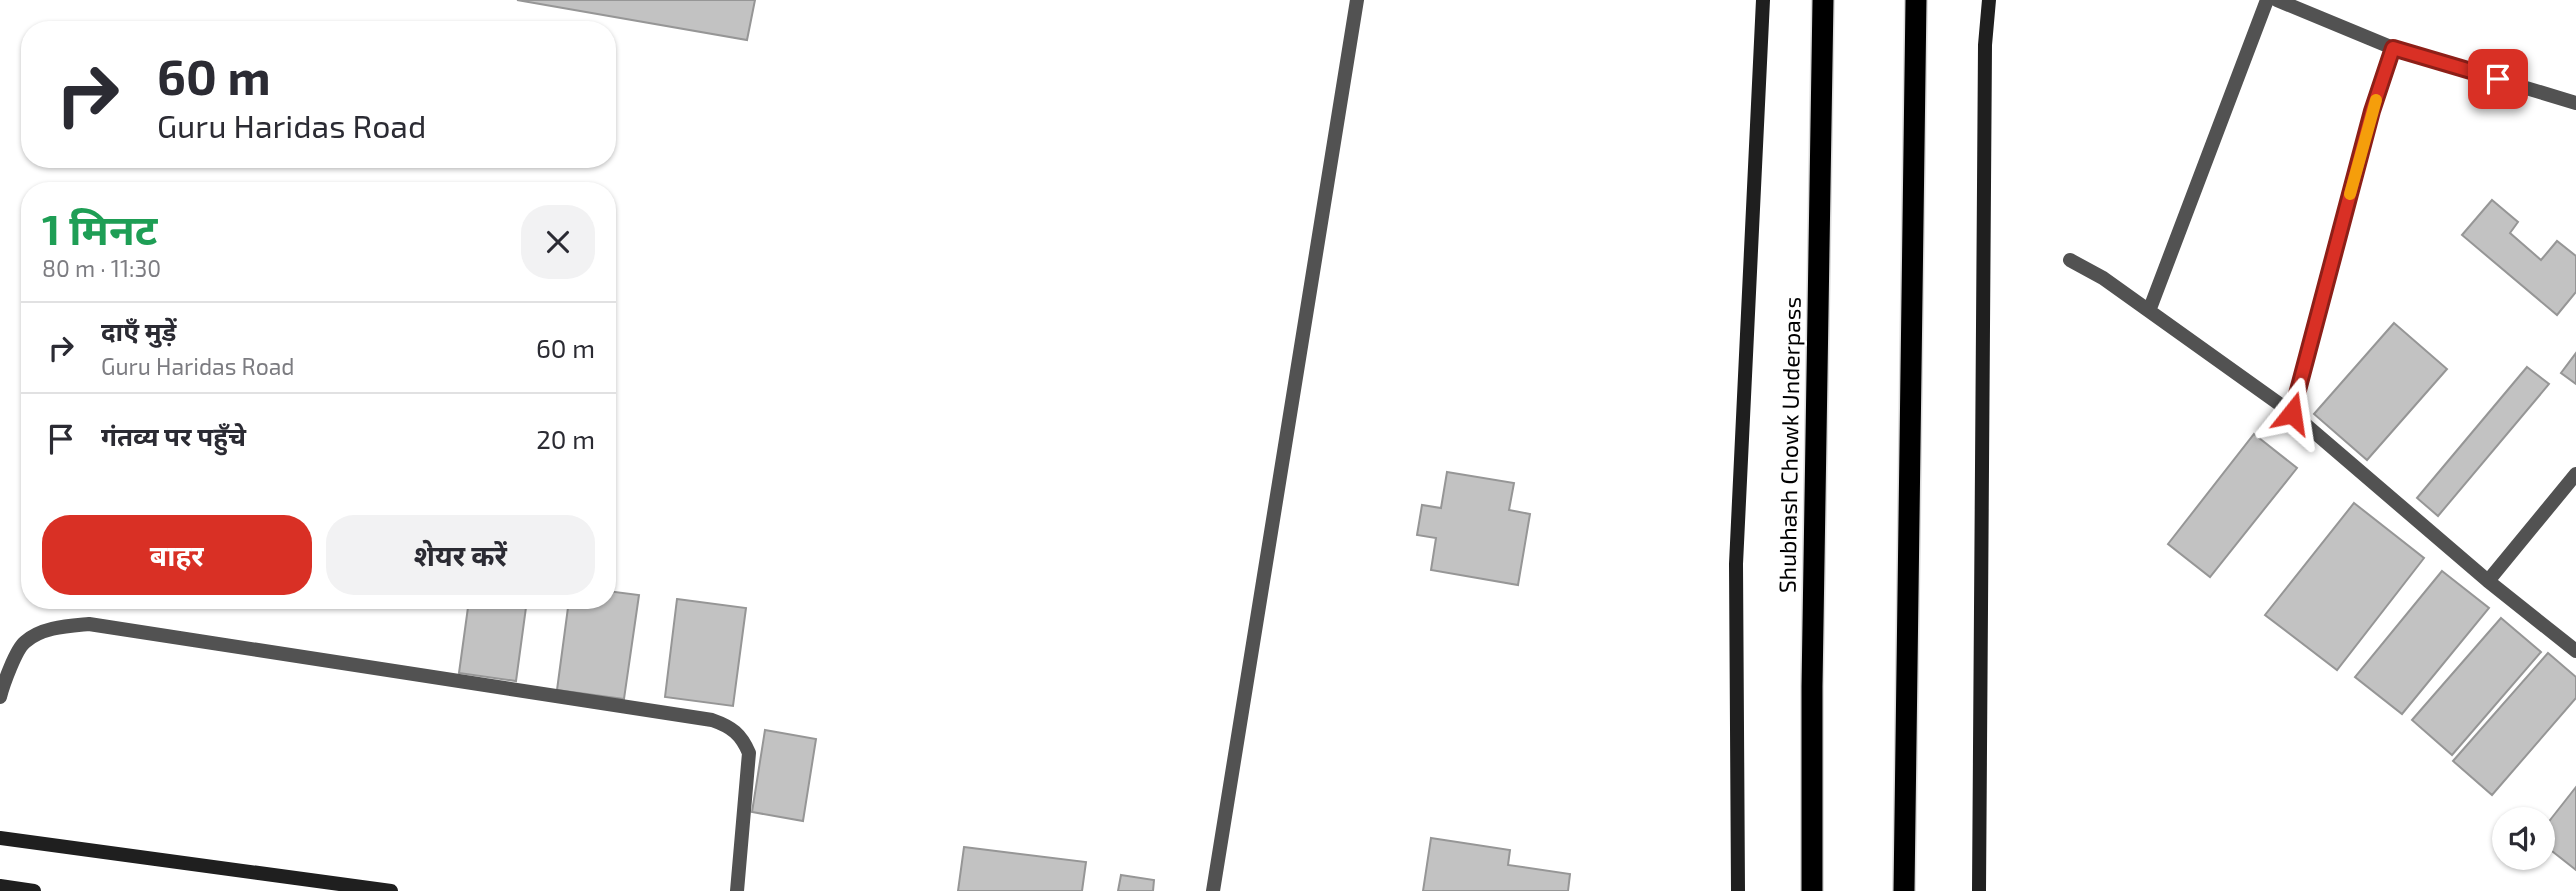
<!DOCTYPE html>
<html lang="hi">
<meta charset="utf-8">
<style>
:root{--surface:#fff;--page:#f2f2f3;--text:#2b2b33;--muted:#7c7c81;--line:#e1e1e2;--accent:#d93025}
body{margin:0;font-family:"Exo 2","Noto Sans Devanagari",sans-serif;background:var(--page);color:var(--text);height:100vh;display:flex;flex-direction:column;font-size:26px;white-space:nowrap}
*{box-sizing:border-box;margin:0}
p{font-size:23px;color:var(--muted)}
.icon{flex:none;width:38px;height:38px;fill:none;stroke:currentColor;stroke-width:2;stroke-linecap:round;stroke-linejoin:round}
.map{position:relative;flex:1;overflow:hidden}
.sheet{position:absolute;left:21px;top:182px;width:595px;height:427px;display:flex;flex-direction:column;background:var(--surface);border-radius:28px;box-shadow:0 2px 5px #0004}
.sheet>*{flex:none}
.banner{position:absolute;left:21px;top:21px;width:595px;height:147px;border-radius:28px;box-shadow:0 2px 5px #0004;background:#fff;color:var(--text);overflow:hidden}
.buttons{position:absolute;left:2492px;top:807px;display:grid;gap:14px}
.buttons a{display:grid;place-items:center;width:63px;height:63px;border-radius:50%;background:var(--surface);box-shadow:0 2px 5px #0004;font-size:35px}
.pin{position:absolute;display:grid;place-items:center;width:60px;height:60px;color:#fff;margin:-30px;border-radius:14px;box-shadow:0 4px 10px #0006}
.me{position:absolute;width:77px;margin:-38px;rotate:15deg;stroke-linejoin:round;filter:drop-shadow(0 0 5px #0008)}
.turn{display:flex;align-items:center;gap:24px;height:147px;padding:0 21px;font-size:32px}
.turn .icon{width:91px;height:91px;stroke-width:2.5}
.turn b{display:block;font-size:49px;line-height:60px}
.round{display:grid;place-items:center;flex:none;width:74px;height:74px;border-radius:28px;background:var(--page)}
.summary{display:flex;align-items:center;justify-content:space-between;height:119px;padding:0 21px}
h1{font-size:42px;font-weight:700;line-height:52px;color:#1e9e55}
.button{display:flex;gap:14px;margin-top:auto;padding:14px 21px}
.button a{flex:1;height:80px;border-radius:28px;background:var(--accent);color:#fff;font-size:28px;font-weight:700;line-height:80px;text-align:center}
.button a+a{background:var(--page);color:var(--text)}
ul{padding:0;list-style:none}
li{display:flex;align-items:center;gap:21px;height:91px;padding:0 21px;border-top:2px solid var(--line)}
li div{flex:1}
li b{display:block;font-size:26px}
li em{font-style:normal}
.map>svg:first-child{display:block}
.building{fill:#c2c2c2;stroke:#969696;stroke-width:2}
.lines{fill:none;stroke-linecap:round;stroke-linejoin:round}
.highway-casing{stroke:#dbdbdb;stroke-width:24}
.lane{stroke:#525252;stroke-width:14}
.street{stroke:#525252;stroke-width:14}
.secondary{stroke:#1f1f1f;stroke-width:14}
.highway{stroke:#000;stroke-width:21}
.route-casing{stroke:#8d1f18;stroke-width:18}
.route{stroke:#d93025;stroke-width:12}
.slow{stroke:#f59e0b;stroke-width:12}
.labels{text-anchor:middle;stroke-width:5;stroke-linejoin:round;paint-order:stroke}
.street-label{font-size:23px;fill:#000;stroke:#fff}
</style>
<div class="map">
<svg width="2576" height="891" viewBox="0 0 2576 891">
<rect width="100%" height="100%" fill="#fff"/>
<path class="building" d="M517,0h238l-8,40z
M2492,200l26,22 -8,11 31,27 16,-19 19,15v36l-19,23 -95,-80z
M2394,323l53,46 -80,91 -53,-46z
M2576,353v31l-15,-11z
M2527,367l22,17 -111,132 -21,-18z
M2254,434l43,34 -87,109 -42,-33z
M1447,472l67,11 -5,27 21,4 -12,71 -87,-15 5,-32 -19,-3 5,-30 19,3z
M2354,503l70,55 -87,112 -72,-55z
M2442,571l47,37 -87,106 -47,-37z
M607,591l32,4 -15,104 -67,-9 12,-90h38z
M677,599l69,9 -13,98 -68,-9z
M469,600h58l-11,81 -57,-8z
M2501,618l40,34 -89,103 -40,-35z
M2548,653l28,24v21l-84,97 -39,-34z
M765,730l51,9 -13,82 -51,-9z
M2576,787v83l-33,-26v-15z
M1431,838l79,12 -2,15 62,9 -2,17h-145z
M964,847l122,15 -4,29h-124z
M1121,875l33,5 -1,11h-35z"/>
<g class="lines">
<g class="highway-casing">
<path id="highway" d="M1812,891v-204l11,-687
M1904,891l12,-891"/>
</g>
<path class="lane" d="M0,697c3,-12 16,-48 25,-55 17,-15 43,-16 64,-18l623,96c20,7 29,14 37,33l-12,138"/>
<path class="street" d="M2277,0l116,48 183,55
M2070,260l33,18 189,135 196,168 88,70
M2149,311l118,-311
M2292,413l80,-302 21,-63
M2488,581l88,-107
M1213,891l144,-891"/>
<path class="secondary" d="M0,838l391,53
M0,886l34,5
M1738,891l-2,-327 27,-564
M1979,891l6,-846 4,-45"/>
<use href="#highway" class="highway"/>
</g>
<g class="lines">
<g class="route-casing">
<path id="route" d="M2292,413l80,-302 21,-63 105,31"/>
</g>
<use href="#route" class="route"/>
<path class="slow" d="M2350,194l26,-94"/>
</g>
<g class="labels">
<g class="street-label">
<text transform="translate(1790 445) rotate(-89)" y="8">Shubhash Chowk Underpass</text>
</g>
</g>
</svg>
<div class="buttons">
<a><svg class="icon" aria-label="sound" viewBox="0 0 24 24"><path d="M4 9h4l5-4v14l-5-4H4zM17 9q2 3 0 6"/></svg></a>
</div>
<div class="pin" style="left:2498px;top:79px;background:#d93025"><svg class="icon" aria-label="arrive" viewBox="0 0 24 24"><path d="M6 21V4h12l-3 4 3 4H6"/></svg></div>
<svg class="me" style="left:2292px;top:413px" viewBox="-20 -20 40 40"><path d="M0-17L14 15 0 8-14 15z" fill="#d93025" stroke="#fff" stroke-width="4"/></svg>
<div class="banner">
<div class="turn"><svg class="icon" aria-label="right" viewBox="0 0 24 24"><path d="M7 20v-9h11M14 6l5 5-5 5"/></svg><div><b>60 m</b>Guru Haridas Road</div></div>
</div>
<section class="sheet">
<div class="summary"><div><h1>1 मिनट</h1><p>80 m · 11:30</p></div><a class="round"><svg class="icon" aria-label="close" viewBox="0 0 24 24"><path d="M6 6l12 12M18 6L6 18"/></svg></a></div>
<ul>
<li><svg class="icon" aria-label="right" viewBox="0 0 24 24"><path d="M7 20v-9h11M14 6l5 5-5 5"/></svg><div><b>दाएँ मुड़ें</b><p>Guru Haridas Road</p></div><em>60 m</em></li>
<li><svg class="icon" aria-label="arrive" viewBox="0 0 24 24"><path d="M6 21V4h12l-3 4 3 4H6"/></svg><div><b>गंतव्य पर पहुँचे</b></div><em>20 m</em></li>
</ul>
<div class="button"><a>बाहर</a><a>शेयर करें</a></div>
</section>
</div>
